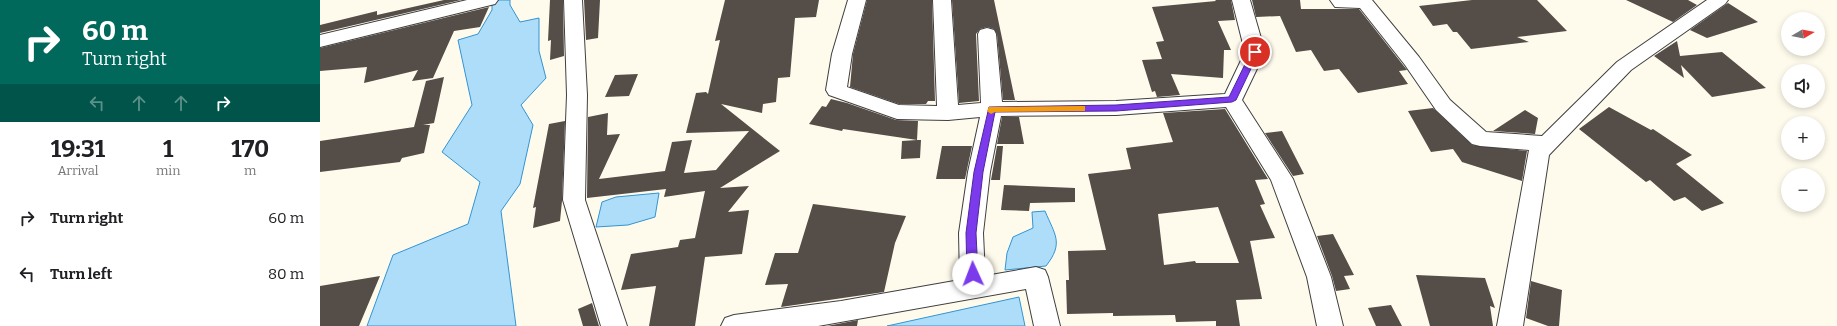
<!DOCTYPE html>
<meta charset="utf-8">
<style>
:root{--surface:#fff;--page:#f2f2f2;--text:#202124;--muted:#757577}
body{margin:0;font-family:Bitter,serif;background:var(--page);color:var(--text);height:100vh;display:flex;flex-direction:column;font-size:15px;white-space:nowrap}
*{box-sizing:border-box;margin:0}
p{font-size:13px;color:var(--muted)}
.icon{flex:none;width:22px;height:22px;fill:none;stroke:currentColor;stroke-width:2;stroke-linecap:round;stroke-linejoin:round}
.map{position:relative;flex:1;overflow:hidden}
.side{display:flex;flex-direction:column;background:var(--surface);width:320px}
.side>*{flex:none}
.banner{background:#00695c;color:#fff;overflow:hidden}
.needle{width:26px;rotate:80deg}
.tools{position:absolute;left:1461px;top:12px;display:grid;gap:8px}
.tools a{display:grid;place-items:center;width:44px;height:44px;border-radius:50%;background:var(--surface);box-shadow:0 2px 6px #0003;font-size:20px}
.pin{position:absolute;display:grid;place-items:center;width:34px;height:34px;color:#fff;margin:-17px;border:2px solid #fff;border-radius:50%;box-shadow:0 1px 4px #0007}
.me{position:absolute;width:44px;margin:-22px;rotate:358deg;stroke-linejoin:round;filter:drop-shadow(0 0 3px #0008)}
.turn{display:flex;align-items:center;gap:14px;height:84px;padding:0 16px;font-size:18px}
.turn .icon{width:52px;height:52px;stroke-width:2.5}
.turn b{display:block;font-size:28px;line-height:34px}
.lanes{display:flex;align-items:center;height:38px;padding:0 16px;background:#0003;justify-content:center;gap:20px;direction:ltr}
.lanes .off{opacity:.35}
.eta{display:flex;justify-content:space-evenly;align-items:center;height:68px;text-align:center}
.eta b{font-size:24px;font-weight:700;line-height:28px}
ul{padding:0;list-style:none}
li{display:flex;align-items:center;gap:12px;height:56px;padding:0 16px}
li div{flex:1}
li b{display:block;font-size:15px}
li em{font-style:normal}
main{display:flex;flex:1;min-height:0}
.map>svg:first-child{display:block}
.water{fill:#aeddf9;stroke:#3294d3}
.building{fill:#554d48;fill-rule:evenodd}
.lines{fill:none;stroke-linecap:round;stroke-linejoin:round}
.minor-casing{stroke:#3f3f3f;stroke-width:2}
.minor{fill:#fff;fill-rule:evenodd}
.route{fill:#7c3aed;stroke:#51269a}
.slow{fill:#f59e0b}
</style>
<main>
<section class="side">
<div class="banner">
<div class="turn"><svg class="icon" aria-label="right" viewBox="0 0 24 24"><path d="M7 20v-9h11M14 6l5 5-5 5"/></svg><div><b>60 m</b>Turn right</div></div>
<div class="lanes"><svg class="icon off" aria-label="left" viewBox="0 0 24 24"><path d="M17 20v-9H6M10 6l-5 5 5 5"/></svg><svg class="icon off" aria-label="ahead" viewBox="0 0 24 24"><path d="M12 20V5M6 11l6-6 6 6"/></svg><svg class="icon off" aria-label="ahead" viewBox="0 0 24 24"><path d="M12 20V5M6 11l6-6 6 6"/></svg><svg class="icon" aria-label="right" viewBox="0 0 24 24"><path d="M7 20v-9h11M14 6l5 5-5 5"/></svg></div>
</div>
<div class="eta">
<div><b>19:31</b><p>Arrival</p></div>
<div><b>1</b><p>min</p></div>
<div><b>170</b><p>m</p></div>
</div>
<ul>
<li><svg class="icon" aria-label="right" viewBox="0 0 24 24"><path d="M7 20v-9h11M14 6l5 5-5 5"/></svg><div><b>Turn right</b></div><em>60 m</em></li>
<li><svg class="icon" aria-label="left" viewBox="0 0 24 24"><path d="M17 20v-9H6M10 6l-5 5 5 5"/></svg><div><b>Turn left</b></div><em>80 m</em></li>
</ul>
</section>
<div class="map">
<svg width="1517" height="326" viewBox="0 0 1517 326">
<rect width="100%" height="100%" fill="#fffbec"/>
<path class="water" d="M172,0h18v5l10,17 19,-4v33l7,27 -25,27 12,20 -13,59 -19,27 15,115h-149l26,-71 75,-31 12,-42 -38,-30 30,-47 -14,-65 20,-6 14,-24z
M339,193l-4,24 -27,8 -32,2 6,-25 14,-5z
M725,211c10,24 19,32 1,55l-41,4 2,-17 6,-16 20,-9 -1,-16z
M699,297l6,29h-138z"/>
<path class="building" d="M124,0h17l-141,33v-8l57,-14v4z
M230,0h13l1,56 -14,4 1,-20 -3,1z
M264,0h16l-2,38 -12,2z
M405,0h94l-3,17 -21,1 -5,59 -12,1 -2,24 -13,2 -1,9 -41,-9 59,47 -60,37 29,-2 -21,26 21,-2 -7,44 -37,3 -10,69h-46l7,-40 -35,4 10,-36 47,-7 2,-7 15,-2 10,-47 -41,6 2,-8 -79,9 1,-81 20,-4 -1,22 13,-1 -21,45 66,-8 7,-29 20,-2 -8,33 32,-3 33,-39 -63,2 10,-40 10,-1 2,2 12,-54 -5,1z
M547,0h65l3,101h-7l-2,3h-27l-49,-17 3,-33z
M632,0h42l21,100h-12l-6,-66 -3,-5 -7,-2 -7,2 -4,5 3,67 -20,2z
M895,0h16l4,20 -17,1 13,29h-7l-1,28 -52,-4 9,21 -23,2 -2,-6 -3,1 -10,-32 20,-1 -6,-17 8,-1 -12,-34 64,-6z
M932,0h48l1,9h58l48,61 -8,1 9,13 -50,9 -19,-24 -15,2 -13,-21 -15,2 -16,-36 -24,1z
M1152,0h65l30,31 -50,6 12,5 -58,7 -14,-17h-4l-6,-8 -14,2 -14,-20z
M1306,0h62l9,5 -24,17z
M1408,3l30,19 -51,16 -17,-8z
M169,7l-9,20 -26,4 -21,47 -21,3 6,-11 -54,13 3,-16 -47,4v-23z
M1357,41l3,15 42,-4 44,36 -54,9 -31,-32 3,13 -30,-22z
M318,74l-9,22 -24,1 10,-22z
M124,77l-10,46 -11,2h7l-6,28 -22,5 -2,4 -80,10v-31l94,-14 12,-46z
M511,99l16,4 49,17 22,1 -1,19h4l-1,18 -19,1 1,-18 15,-1 -74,-11 -1,2 -33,-7 13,-18 4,1z
M1289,107l42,23 2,-1 39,26 -16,9 48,39 -22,8 -17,-14 -11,4 -24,-21 -4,2 -67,-53z
M1113,108l39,37 55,6 -5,30 -60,-19 -9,-13 -22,3 -23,-41z
M905,109l43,70 -13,1 10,24 -5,1 15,33 -25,3 12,58 -26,1 4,26h-24v-5l-40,1 -1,-7 -62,1v-3l-46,1 -1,-34h3l-1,-29 38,-1 -18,-76 43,-5 -5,-21 47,-6 -10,-29zM898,207l21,56h-43l-1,-2 -31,4 -6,-51z
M1205,110l13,8 -3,16 -42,-3z
M682,117h17l5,27h-27z
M245,121l-3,80 -2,20 -27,7 3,-21 -3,1 16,-84z
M962,131l22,43 -11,2 -28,-43z
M622,146h30l-7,33h-29z
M677,146h6l-3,34h-9z
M684,185l71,3v14l-45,1 -1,8 -28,-1z
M493,204l93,12 -11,27 -11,49 -103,15 7,-23 -23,1 10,-32h23z
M1013,234l21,41 -10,1 6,13 -14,2 -4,-15 -15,-40z
M1096,275l69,3 10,30 -5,-2 3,20h-63z
M60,276l-21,50h-39v-40z
M1211,281l31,9 -3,36h-11l-22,-8z
M272,303l7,23h-16l-5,-17z
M1071,305l11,21h-26l-8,-18z
M538,320l-1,6h-30z"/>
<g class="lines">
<g class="minor-casing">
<path id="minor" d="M147,0h31l-3,4 -175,43v-12z
M244,0h18l5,95 -2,105 42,126h-26l-38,-126 4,-105z
M528,0h18l-14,54 -5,33 52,18 38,1 -4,-106h18l7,105 23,-2 -3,-69 2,-4 7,-2 7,2 2,4 6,68 114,-1 109,-7 20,-42 -13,-52h18l15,52 -23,48 51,79 38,98 12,49h-26l-10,-49 -36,-97 -45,-73 -110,8 -115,1 -11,56 -7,61 2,43 51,-9 9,3 3,7 12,49h-26l-8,-37 -208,37h-97l4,-8 9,-3 107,-14 119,-21 -1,-47 9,-61 12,-55 -32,3 -51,-1 -68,-24 -3,-5 6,-36z
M1010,0h42l47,57 31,43 36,32 56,4 75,-74 90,-62h21l-3,4 -94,66 -82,85 -26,171h-26l32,-176 -49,-4 -8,-2 -36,-34 -31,-45 -45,-57 -25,-1z"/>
</g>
<use href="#minor" class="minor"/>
</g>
<path class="route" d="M935,49l4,3 -23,48 -4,2 -116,9 -121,1 -12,60 -7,61 2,41 -2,3h-7l-2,-3 -1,-41 8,-61 15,-65 127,-2 113,-8 22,-45z"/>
<path class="slow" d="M762,106h3v5l-90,1 -4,2 -4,-3 2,-4h3z"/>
</svg>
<div class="tools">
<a><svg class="needle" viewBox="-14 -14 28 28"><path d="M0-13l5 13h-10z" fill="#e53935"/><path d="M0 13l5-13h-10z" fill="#757577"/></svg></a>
<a><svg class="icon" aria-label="sound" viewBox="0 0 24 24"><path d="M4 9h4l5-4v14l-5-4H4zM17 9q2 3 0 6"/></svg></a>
<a>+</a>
<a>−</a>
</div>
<div class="pin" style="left:935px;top:52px;background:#d93025"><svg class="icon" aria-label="arrive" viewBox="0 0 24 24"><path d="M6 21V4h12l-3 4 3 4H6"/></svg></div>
<svg class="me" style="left:653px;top:274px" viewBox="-20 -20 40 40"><circle r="19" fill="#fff"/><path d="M0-13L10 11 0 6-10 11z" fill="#7c3aed"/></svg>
</div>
</main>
